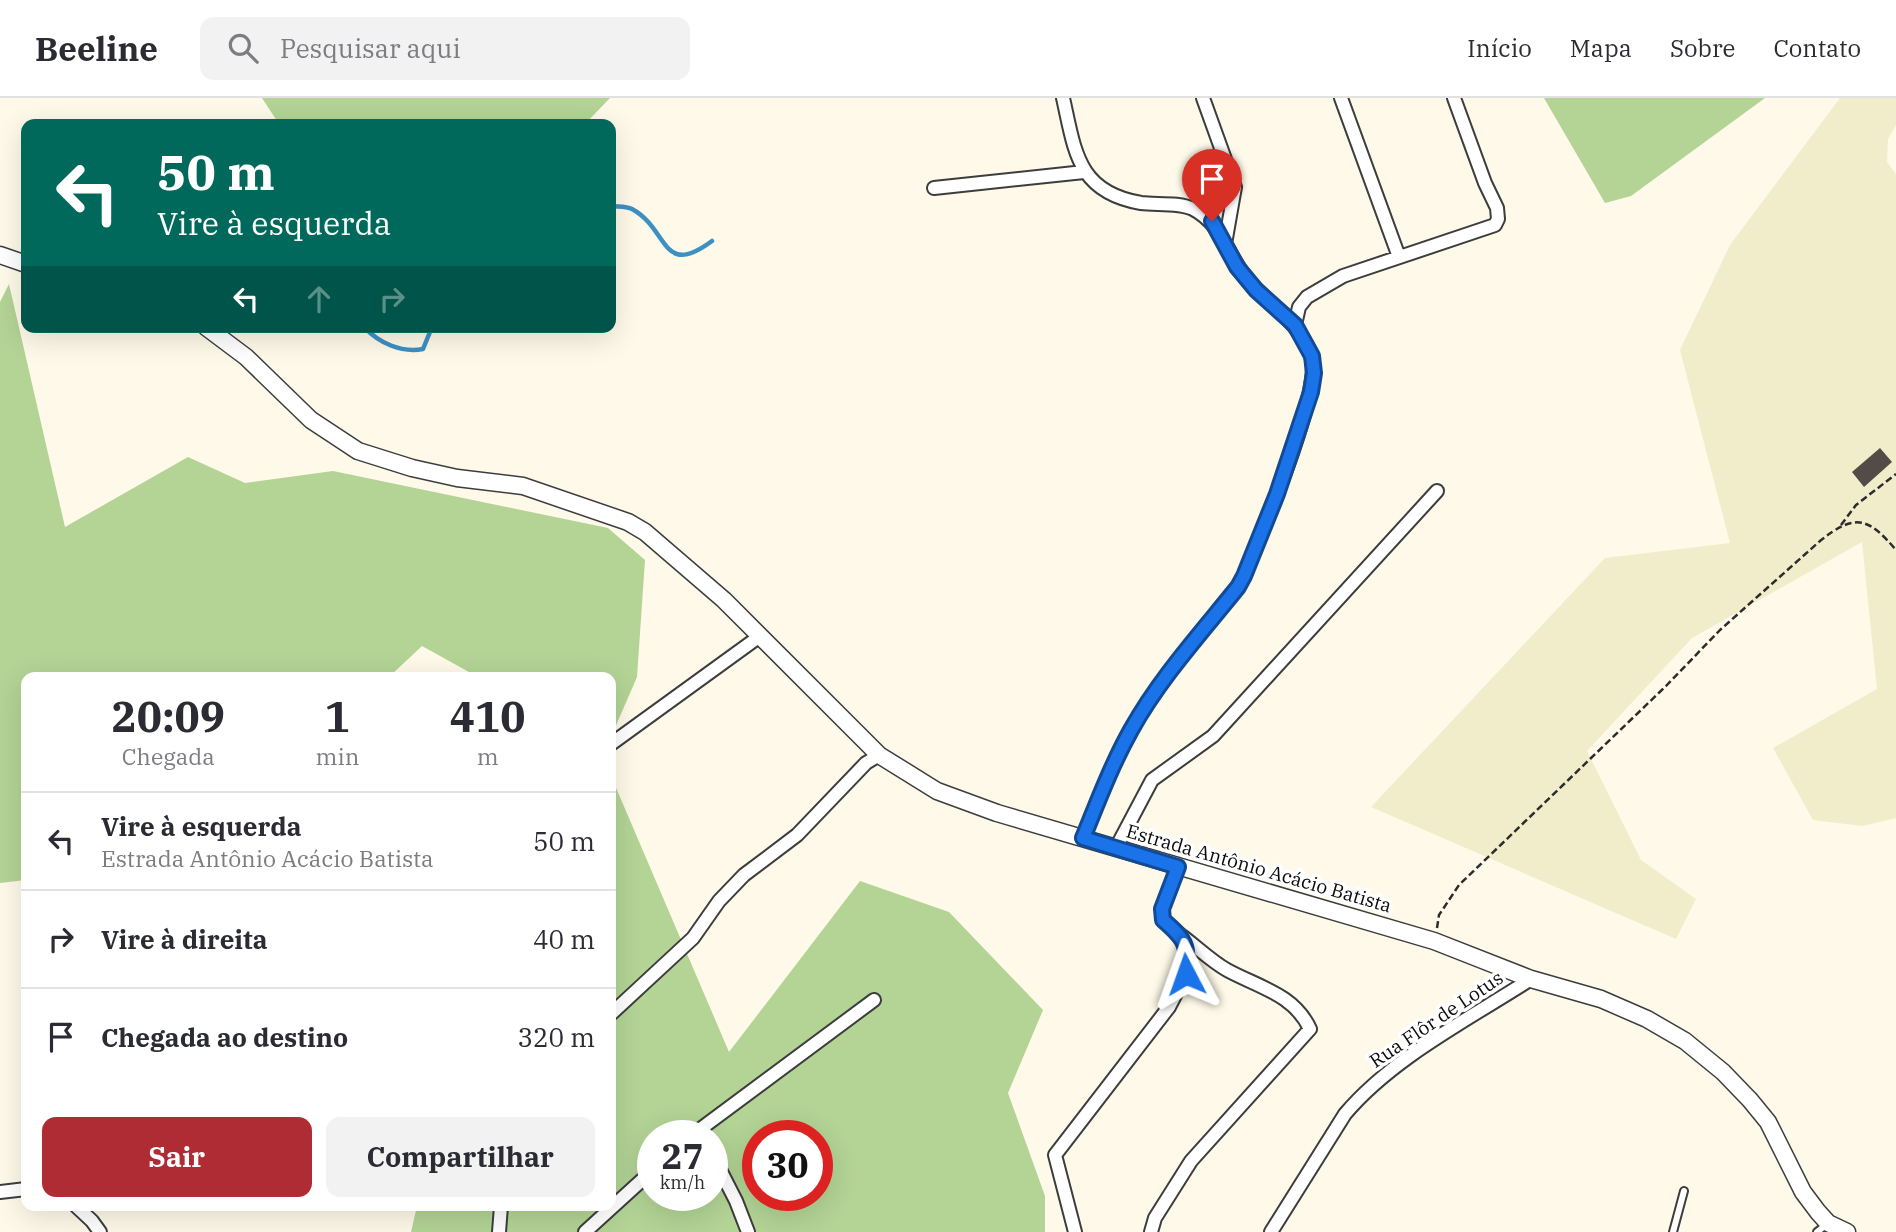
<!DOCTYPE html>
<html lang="pt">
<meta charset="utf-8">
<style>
:root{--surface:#fff;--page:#f2f2f3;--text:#2b2b33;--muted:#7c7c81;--line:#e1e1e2;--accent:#b02c34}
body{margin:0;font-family:"IBM Plex Serif",serif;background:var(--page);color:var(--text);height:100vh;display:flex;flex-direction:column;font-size:26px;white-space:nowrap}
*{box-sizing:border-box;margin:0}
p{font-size:23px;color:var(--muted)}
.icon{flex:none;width:38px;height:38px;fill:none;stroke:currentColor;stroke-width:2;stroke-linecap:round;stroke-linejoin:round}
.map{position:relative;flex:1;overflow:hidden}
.panel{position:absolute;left:21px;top:574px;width:595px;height:539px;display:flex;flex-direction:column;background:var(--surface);border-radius:14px;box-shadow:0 7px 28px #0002}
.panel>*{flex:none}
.hud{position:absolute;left:21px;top:21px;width:595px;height:214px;border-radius:14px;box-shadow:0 7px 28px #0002;background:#00695c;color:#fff;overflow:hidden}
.speed{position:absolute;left:637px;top:1022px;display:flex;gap:14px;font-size:35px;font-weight:700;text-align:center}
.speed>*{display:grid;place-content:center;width:91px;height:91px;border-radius:50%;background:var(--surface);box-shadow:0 7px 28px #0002;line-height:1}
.speed small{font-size:18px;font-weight:400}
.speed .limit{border:10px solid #d22;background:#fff;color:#111}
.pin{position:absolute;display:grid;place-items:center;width:60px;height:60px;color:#fff;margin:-72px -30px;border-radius:50% 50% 50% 0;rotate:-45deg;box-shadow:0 0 7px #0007}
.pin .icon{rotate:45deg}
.me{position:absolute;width:77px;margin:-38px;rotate:356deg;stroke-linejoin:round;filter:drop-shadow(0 0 5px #0008)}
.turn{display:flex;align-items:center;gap:24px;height:147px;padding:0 21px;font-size:32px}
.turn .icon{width:91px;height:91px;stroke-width:2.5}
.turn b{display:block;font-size:49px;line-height:60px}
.lanes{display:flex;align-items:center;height:66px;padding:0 21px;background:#0003;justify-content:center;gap:35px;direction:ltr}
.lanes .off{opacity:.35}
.eta{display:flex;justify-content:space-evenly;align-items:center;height:119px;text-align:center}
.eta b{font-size:42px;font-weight:700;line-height:49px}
.primary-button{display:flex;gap:14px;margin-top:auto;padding:14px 21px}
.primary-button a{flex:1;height:80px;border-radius:14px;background:var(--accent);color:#fff;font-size:28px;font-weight:700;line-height:80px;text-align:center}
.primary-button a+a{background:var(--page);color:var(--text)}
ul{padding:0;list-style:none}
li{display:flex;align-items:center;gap:21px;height:98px;padding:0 21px;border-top:2px solid var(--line)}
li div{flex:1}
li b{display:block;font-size:26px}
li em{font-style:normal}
header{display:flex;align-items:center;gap:42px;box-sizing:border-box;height:98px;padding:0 35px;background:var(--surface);border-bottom:2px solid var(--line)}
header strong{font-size:33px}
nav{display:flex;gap:38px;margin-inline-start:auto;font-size:24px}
.search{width:490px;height:63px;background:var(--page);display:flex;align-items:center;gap:18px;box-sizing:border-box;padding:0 24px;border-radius:14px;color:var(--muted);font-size:26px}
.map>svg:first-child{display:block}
.farmland{fill:#f1edcb}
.forest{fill:#b3d495;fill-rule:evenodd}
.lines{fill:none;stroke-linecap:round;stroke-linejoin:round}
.stream{stroke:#3c90c4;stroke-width:4.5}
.building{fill:#524b47}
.service-casing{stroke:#3d3d3d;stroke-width:10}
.minor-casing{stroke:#3d3d3d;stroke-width:16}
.tertiary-casing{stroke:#3d3d3d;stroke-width:19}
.path{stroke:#2c2c2c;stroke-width:2.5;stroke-dasharray:7 3.5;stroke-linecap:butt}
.service{stroke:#fff;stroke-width:6}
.minor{stroke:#fff;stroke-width:12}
.tertiary{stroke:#fff;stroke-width:16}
.route-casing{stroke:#114b97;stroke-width:18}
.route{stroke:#1a73e8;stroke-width:12}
.labels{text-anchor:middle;stroke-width:7;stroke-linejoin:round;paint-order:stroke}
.street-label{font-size:19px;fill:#0a0a0a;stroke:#fff}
</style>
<header>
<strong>Beeline</strong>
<div class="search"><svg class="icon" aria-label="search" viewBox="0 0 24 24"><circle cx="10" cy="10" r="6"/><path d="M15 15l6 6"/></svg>Pesquisar aqui</div>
<nav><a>Início</a><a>Mapa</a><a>Sobre</a><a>Contato</a></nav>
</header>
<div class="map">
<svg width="1896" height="1134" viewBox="0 0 1896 1134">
<rect width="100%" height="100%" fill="#fef9e8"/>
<path class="farmland" d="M1840,0h56v27l-8,14 -1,23 9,12v644l-34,8 -49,-6 -40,-72 104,-59 -15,-147 -170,96 -105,113 54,109 55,39 -20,40 -305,-132 234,-249 125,-15 -50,-193 50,-105z"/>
<path class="forest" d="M262,0h348l-25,26h-306z
M1544,0h221l-134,98 -26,7z
M9,186l56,243 123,-70 57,26 88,-12 275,57 37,32 -8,117 -26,60v-60h-133l-56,-31 -33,31h-363v203l-26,3v-581z
M611,678l118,276 131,-171 89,31 94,98 -35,83 37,103v36h-634l6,-26h194zM653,1038h59v59h-59zM758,1038h59v59h-59z"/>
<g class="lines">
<path class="stream" d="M611,108c6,1 15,0 21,3 37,20 29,70 80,32
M364,229c15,16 37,26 59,22l9,-22"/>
</g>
<path class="building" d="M1880,350l12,14 -28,25 -12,-15z"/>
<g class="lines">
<g class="service-casing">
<path id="service" d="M1673,1134l11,-41
M1817,1134l10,-8"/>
</g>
<g class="minor-casing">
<path id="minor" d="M1063,0c12,53 14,94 78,105 15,2 38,-1 52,6 29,15 34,45 54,70 22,26 52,43 64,76 13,34 -51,182 -67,221l-6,11c-37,46 -78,91 -107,143 -19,34 -33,71 -48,108
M1203,0l32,89 -10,57
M1341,0l58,159
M934,90l150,-16
M1295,227l4,-18 8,-10 36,-21 152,-51 3,-6 -1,-11 -12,-25 -31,-85
M611,646l149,-108
M1116,750l36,-68 61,-44 224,-245
M611,916l82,-76 26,-37 25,-26 53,-40 69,-72 13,-8
M691,1038l183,-136
M712,1056l24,47 12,31
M0,1094l26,-3
M76,1108l16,15 8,11
M499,1134l2,-26
M585,1134l68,-62
M1075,1134l-20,-77 114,-148 17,-33 2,-21 -6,-17 -19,-16 -1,-11 16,-42
M1151,1134l4,-14 36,-57 119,-132c-16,-35 -52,-42 -83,-59 -16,-9 -30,-23 -45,-34
M1271,1134l74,-118c47,-56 124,-95 186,-135"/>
</g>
<g class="tertiary-casing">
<path id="tertiary" d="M0,157l26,9
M206,229l40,30 65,63 47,31 54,17 45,10 66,8 105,36 17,10 79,68 155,155 58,36 60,22 437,128 97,38 70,20 46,20 38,22 38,31 27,28 18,22 35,70 15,20 10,11 19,9"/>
</g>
<path class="path" d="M1841,427l15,-20 40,-31
M1437,830l2,-13 20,-30 207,-199 54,-56 100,-89c35,-28 48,-24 76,9"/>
<use href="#service" class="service"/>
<use href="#minor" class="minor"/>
<use href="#tertiary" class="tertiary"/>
</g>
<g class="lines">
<g class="route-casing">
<path id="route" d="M1186,876c3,-29 -1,-35 -23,-54l-1,-11 16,-42 -95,-29c15,-37 29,-74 48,-108 29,-52 70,-97 107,-143l6,-11 33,-82 34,-102 3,-19 -2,-17 -17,-31 -39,-35 -19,-23 -25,-46"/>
</g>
<use href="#route" class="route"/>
</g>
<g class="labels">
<g class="street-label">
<text transform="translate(1259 770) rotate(16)" y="7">Estrada Antônio Acácio Batista</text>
<text transform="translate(1436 921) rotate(-34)" y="7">Rua Flôr de Lotus</text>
</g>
</g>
</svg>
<div class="speed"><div>27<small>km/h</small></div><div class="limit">30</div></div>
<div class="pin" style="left:1212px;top:123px;background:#d93025"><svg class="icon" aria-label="arrive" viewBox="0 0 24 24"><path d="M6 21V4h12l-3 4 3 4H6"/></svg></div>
<svg class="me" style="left:1186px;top:876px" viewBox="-20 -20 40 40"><path d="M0-17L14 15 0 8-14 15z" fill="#1a73e8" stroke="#fff" stroke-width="4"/></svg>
<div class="hud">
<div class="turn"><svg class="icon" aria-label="left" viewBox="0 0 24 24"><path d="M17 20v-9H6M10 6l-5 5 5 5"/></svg><div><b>50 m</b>Vire à esquerda</div></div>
<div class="lanes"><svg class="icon" aria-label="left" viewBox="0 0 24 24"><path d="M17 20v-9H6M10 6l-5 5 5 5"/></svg><svg class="icon off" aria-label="ahead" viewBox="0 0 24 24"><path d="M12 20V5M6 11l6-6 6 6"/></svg><svg class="icon off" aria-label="right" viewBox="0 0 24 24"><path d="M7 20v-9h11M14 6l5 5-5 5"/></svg></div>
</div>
<section class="panel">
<div class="eta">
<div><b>20:09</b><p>Chegada</p></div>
<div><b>1</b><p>min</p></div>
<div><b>410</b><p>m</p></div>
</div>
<ul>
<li><svg class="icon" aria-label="left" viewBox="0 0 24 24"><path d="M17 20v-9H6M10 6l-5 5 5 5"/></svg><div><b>Vire à esquerda</b><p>Estrada Antônio Acácio Batista</p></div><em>50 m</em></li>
<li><svg class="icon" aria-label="right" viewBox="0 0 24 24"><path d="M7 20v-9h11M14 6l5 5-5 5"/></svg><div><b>Vire à direita</b></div><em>40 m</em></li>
<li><svg class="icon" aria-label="arrive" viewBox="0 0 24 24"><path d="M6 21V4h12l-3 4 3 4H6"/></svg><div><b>Chegada ao destino</b></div><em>320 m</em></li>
</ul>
<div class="primary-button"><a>Sair</a><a>Compartilhar</a></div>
</section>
</div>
